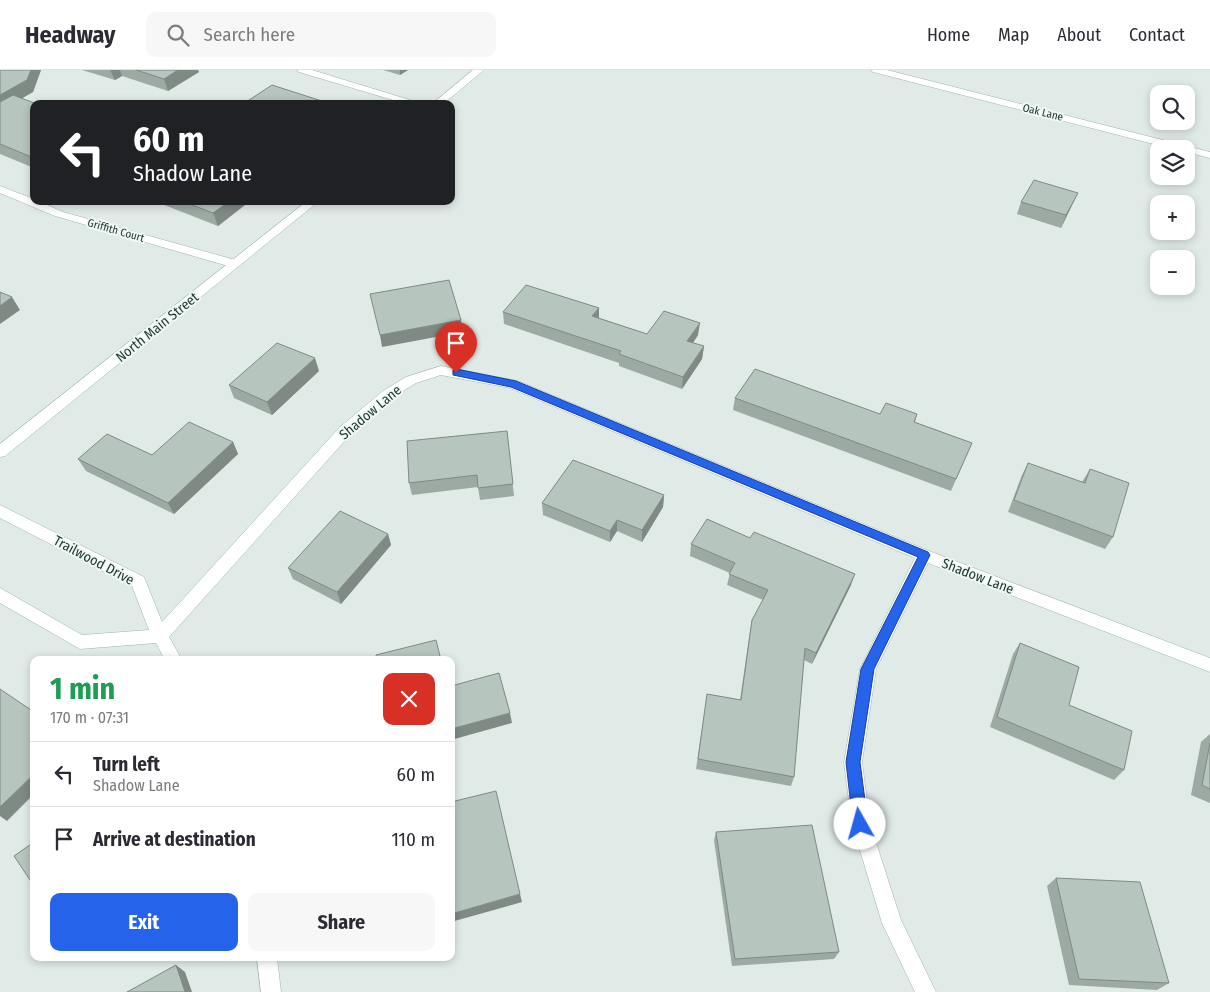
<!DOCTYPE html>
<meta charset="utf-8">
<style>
:root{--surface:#fff;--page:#f7f7f7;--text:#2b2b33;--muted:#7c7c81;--line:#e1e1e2;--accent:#2563eb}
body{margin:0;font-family:"Fira Sans Condensed",sans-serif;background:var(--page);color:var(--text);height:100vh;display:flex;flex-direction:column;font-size:19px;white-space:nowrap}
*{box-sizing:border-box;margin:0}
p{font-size:16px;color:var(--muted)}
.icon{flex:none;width:28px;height:28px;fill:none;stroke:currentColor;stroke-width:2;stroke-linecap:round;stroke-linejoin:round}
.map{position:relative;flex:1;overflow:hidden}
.sheet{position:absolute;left:30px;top:586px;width:425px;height:305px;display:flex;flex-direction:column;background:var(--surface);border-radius:10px;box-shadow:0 2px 8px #0003}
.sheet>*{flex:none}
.banner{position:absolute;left:30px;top:30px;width:425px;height:105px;border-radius:10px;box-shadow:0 2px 8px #0003;background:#202124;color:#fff;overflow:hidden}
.controls{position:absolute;left:1150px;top:15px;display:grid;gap:10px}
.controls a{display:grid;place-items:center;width:45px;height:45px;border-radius:10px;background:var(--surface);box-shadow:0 2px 8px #0003;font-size:25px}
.pin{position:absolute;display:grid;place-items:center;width:42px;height:42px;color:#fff;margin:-51px -21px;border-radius:50% 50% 50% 0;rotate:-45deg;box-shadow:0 0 5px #0007}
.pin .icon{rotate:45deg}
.me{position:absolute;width:55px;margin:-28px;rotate:353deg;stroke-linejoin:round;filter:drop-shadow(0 0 4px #0008)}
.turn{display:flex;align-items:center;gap:18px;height:105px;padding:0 20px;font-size:22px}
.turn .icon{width:65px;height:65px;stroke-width:2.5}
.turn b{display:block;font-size:35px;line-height:42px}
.round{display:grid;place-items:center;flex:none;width:52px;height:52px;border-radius:10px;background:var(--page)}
.overview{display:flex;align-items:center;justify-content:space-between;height:85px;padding:0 20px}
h1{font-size:30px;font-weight:700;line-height:38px;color:#1e9e55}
.primary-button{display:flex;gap:10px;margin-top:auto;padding:10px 20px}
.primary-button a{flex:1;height:58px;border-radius:10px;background:var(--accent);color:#fff;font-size:20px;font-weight:700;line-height:58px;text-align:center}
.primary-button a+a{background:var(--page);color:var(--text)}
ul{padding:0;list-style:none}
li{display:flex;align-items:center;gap:15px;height:65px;padding:0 20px;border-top:1px solid var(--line)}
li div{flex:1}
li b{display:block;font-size:19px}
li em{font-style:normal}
header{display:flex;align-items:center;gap:30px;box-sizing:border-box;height:70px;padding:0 25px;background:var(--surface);border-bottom:1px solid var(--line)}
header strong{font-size:24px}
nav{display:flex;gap:28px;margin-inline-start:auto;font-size:18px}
.search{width:350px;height:45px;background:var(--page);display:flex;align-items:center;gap:12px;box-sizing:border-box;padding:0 18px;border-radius:10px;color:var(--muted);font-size:19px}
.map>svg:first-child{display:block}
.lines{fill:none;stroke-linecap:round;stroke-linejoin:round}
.minor-casing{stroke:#a3b2ad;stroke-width:1}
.secondary-casing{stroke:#9fb6ad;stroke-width:1}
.minor{fill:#fff;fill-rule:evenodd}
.secondary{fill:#fff;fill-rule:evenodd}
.wall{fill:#9da9a3}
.shaded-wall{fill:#7f8a85}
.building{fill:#b6c5be;stroke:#7f8a85}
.route{fill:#2563eb;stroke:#184099}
.labels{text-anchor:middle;stroke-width:4;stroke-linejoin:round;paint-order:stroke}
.far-street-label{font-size:11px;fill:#213a33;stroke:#f0f7f4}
.street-label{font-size:14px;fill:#213a33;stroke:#f0f7f4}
</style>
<header>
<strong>Headway</strong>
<div class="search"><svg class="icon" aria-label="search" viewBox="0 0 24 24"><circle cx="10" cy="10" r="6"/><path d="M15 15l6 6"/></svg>Search here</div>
<nav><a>Home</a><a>Map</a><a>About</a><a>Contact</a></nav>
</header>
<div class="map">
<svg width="1210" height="922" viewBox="0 0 1210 922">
<rect width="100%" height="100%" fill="#e0eae6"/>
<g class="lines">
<g class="minor-casing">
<path id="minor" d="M297,0h15l111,34h-17l-107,-32z
M871,0h16l323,82v6l-24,-6v-3h-13l-300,-77z
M0,116l34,13v2h4l25,11 176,49 2,3 -6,4 -180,-52 -55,-23z
M441,296l77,15 411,170 281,107v14l-282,-109 -52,106 -14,93 8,62 31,96 35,72h-21l-33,-69 -30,-99 -8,-62 16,-93 55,-111 -405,-170 -69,-13 -25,8 -23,14 -43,38 -181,202 13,23h-17l-9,-17 -76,6 -80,-46v-15l82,47 67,-5 -17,-44 -132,-68v-13l144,72 18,45 178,-195 43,-36 23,-14z
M257,888h20l4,34h-20z"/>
</g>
<g class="secondary-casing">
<path id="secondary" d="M473,0h11l-41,34h-11z
M307,131h12l-314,255 -5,1v-13z"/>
</g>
<use href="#minor" class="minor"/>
<use href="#secondary" class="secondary"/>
</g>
<path class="wall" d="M0,0h41l-8,22 -11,6 12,6v64l-34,-14z
M82,0h116l1,2 -31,19 -46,-15 -7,4z
M383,0h25l-8,5z
M1078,123l-17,35 -44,-14 4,-12z
M154,131h96l-32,25z
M599,238v10l48,16 51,1 -5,8 11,3 -2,13 -20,30 -63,-23v-3l-115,-39 -1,-12z
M319,301l-47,44 -38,-17 -5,-13z
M735,328l145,16h37l-2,8 57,21 -21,48 -218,-81z
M507,361l7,65 -34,4 -2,-13 -66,8 -3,-12z
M233,372l5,12 -64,60 -88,-43 -8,-12 74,-4z
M1028,393l54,19 8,-13 23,68 -8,12 -97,-37 14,-37z
M664,425l-1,12 -21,35 -25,-11 -7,11 -67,-27 -1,-12z
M388,464l3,11 -50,59 -48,-25 -5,-11z
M691,474l160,41 -39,79 -8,-4 -10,117 -3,9 -95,-17 11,-75 33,6 10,-69 2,-11 11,-20 -36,-15 3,-12 -40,-17z
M1020,573l49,62 55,65 -10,10 -124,-53 23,-73z
M1210,664v69l-19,-8 10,-53z
M716,762l123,120 -5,7 -102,7 -18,-126z
M1056,808l113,105 -12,7 -88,-5 -22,-99z"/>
<path class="shaded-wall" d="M31,0h10l-8,22 -33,19v-16z
M110,0h10l2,6 -7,4z
M178,0h20l1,2 -31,19 -4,-12z
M400,0h8l-8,5z
M1078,123l-6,12 -11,23 5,-13z
M230,131h20l-32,25 -5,-13z
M12,227l8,13 -20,14v-18z
M599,238v13l-7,-5z
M461,250l2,12 -81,15 -2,-12z
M700,253l-2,12 -12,18 1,-12z
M704,276l-2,13 -20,30 1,-12z
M315,288l4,13 -47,44 -5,-13z
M233,372l5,12 -64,60 -6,-11z
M664,425l-1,12 -21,35v-12z
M617,450v11l-7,11v-11z
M388,464l3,11 -50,59 -4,-12z
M855,504l-4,11 -39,79 4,-11z
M510,643l2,10 -61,17v-11z
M34,704v20l-27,27 -7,-5v-9z
M520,824l2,8 -71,20v-8z
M83,888h9l-4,3z
M176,895l9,7 7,20h-7z"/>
<path class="building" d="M0,0h31l-4,10 -27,15z
M136,0h42l-14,9z
M272,15l59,19h-88z
M13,25l24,9h-3v54l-34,-14v-42z
M1034,110l44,13 -12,22 -45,-13z
M182,131h48l-17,12z
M449,210l12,40 -81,15 -10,-41z
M526,215l73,23 -7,8 55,18 17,-23 36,12 -13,18 17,5 -21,31 -64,-23 2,-3 -118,-39z
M0,222l12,5 -12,9z
M277,273l38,15 -48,44 -38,-17z
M755,299l125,45 6,-11 31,11 -3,8 58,21 -16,36 -221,-81z
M189,352l44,20 -65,61 -90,-44 29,-25 45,21z
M507,361l6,53 -35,4 -1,-13 -68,8 -2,-42z
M573,390l91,35 -22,35 -25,-10 -7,11 -68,-28z
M1028,393l57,20 5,-14 39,14 -16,54 -99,-37z
M340,441l48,23 -51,58 -49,-24z
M707,449l43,19 4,-6 101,42 -39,79 -11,-5 -11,129 -96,-18 9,-65 34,6 11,-80 16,-30 -39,-16 6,-11 -44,-19z
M436,570l5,20h-64l-1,-5z
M1020,573l59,24 -10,38 63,26 -8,39 -127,-53z
M499,603l11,40 -59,16v-43z
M0,619l34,23v62l-34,33z
M1210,673v46l-8,-4z
M496,721l24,103 -69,20v-112z
M812,755l27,127 -104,7 -19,-127z
M34,772v44l-20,-30z
M1056,808l84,4 29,101 -90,-4z
M176,895l9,27h-58z"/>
<path class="route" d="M456,299l60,12 412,171 2,3 -56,114 -14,93 8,62 -3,5 -5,2 -4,-2 -3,-5 -7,-62 15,-93 57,-112 -407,-170 -58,-12v-5z"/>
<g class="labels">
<g class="far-street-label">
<text transform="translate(1043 42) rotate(14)" y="4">Oak Lane</text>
<text transform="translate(116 160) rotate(16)" y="4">Griffith Court</text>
</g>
<g class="street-label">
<text transform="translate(157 257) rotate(-39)" y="5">North Main Street</text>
<text transform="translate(370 342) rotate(-40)" y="5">Shadow Lane</text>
<text transform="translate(94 490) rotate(28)" y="5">Trailwood Drive</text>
<text transform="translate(978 506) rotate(21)" y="5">Shadow Lane</text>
</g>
</g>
</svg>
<div class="controls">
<a><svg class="icon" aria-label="search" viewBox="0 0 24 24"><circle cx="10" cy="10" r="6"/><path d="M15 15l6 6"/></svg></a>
<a><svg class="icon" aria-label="layers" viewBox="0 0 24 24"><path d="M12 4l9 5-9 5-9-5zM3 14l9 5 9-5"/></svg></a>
<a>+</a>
<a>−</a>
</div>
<div class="pin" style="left:456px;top:303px;background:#d93025"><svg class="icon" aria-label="arrive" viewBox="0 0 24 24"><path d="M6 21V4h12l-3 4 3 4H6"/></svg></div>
<svg class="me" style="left:860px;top:754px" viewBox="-20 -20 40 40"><circle r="19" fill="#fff"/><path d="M0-13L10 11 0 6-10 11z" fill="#2563eb"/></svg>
<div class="banner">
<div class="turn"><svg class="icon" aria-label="left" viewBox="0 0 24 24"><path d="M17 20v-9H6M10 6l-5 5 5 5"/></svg><div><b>60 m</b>Shadow Lane</div></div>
</div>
<section class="sheet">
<div class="overview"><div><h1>1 min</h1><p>170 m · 07:31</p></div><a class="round" style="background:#d93025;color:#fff"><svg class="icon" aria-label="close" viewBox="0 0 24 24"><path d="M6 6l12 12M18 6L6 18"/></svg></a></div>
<ul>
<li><svg class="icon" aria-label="left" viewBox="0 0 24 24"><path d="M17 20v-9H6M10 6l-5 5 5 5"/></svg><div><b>Turn left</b><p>Shadow Lane</p></div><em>60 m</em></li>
<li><svg class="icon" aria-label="arrive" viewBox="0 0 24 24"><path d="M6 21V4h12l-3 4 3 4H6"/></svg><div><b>Arrive at destination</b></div><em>110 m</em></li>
</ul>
<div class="primary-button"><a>Exit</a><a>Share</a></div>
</section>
</div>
